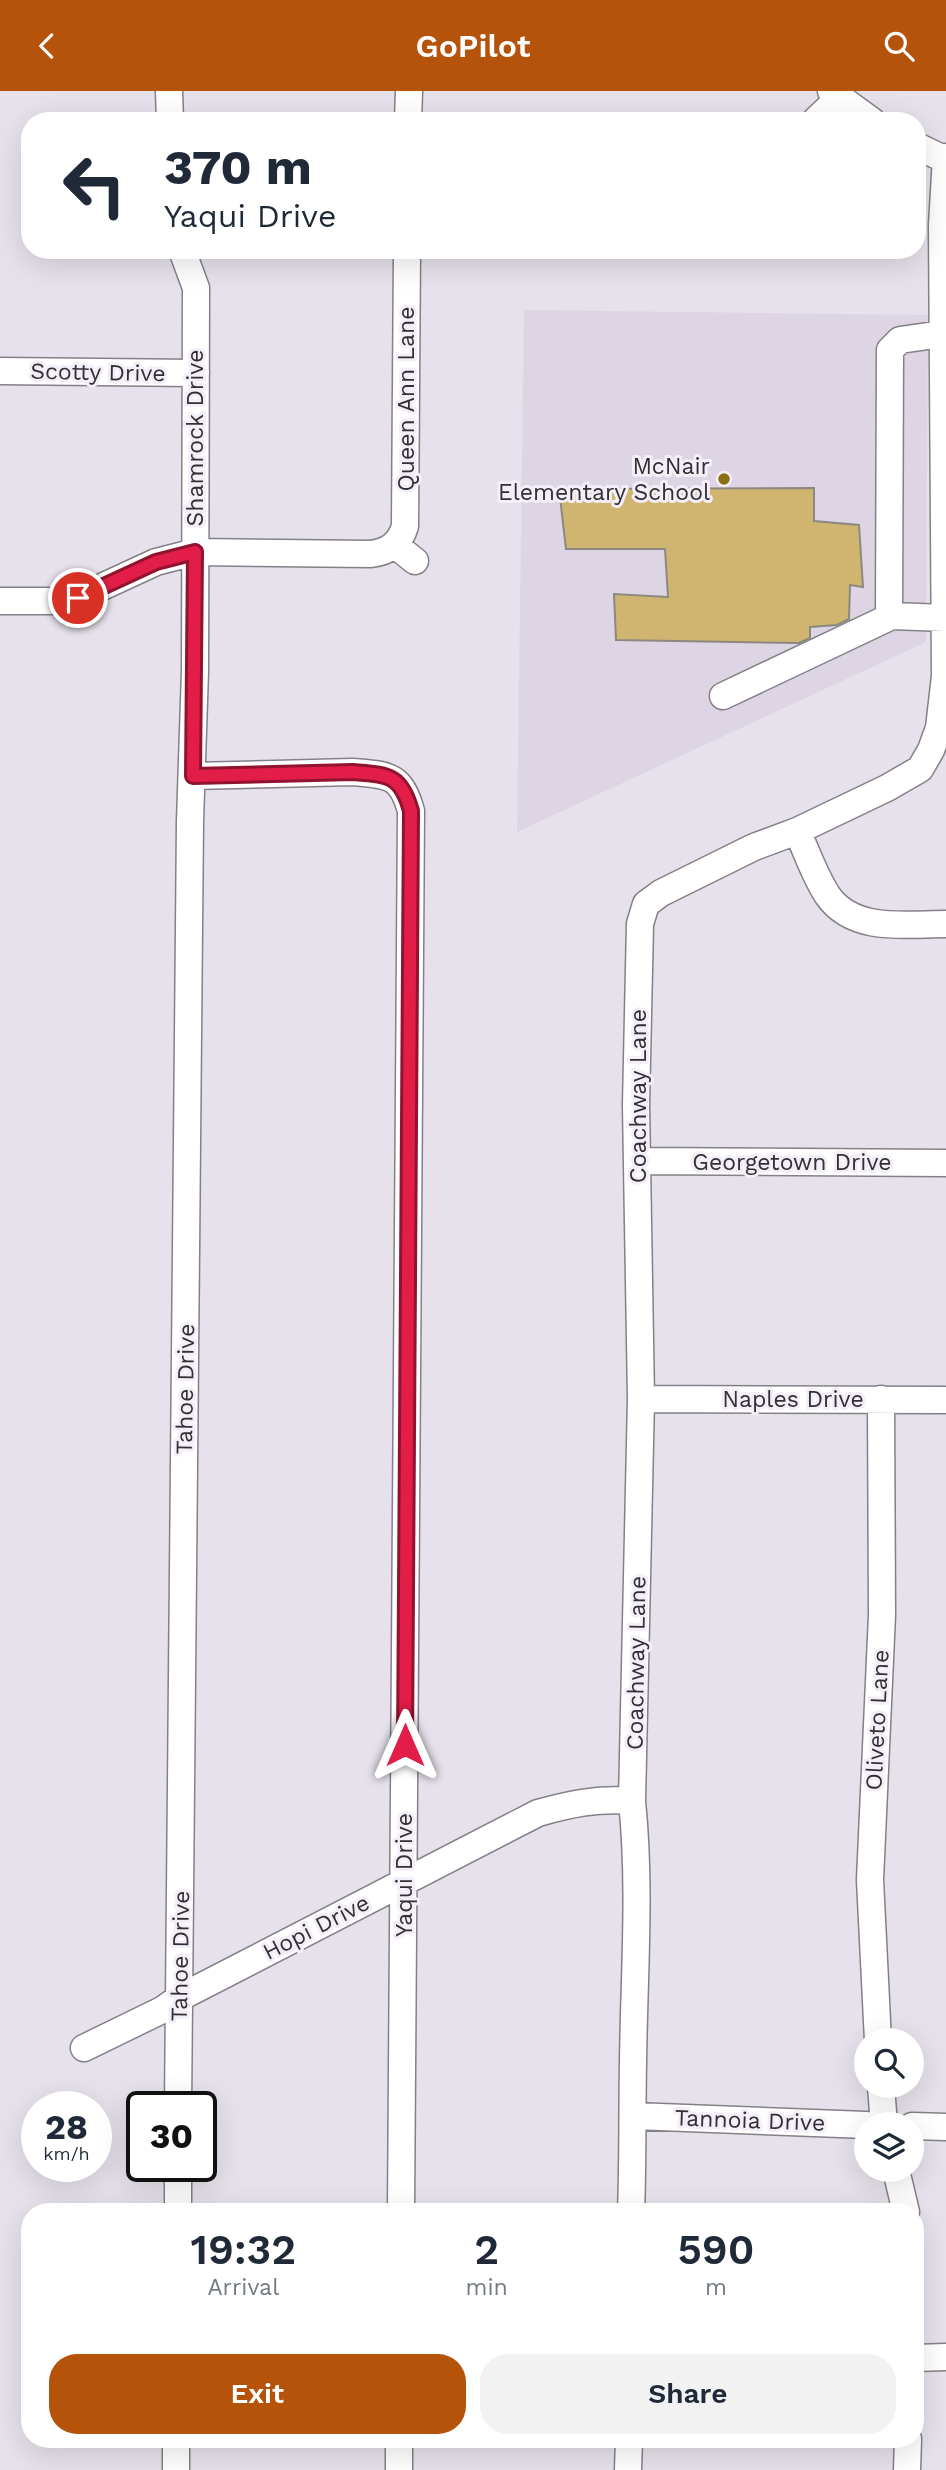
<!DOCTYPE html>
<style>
:root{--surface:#fff;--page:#f2f2f3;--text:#1f2937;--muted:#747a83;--accent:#b45309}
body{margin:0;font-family:"Work Sans",sans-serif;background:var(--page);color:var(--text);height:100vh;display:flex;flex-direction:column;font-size:26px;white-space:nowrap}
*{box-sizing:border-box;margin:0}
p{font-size:23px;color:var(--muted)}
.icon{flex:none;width:38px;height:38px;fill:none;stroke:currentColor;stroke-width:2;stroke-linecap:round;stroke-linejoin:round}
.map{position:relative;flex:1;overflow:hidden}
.details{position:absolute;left:21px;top:2112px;width:903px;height:245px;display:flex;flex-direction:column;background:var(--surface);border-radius:28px;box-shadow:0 7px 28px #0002}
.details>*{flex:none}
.top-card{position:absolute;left:21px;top:21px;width:905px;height:147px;border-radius:28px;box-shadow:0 7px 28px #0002;background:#fff;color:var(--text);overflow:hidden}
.controls{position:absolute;left:854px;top:1937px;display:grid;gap:14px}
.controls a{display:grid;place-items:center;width:70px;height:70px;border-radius:50%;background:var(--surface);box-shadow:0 7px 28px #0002;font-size:35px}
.speed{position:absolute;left:21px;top:2000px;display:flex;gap:14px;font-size:35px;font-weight:700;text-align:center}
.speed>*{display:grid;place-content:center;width:91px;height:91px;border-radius:50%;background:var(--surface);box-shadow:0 7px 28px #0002;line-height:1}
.speed small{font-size:18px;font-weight:400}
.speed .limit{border:4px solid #111;border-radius:10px;background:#fff;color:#111}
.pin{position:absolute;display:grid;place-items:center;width:60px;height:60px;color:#fff;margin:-30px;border:4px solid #fff;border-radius:50%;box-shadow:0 2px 7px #0007}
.me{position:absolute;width:77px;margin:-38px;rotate:0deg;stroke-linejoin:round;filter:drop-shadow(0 0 5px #0008)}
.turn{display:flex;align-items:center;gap:24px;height:147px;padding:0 28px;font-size:32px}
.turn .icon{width:91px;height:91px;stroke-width:2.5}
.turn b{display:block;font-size:49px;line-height:60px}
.eta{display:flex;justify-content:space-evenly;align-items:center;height:119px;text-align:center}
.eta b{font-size:42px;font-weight:600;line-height:49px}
.cta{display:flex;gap:14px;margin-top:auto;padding:14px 28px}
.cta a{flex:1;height:80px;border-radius:28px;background:var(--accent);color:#fff;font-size:28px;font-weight:600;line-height:80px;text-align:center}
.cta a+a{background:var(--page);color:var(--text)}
header{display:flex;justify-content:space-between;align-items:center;height:91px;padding:0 28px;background:var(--accent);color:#fff;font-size:32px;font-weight:600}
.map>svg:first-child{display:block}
.built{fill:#ddd5e4}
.building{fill:#cfb570;stroke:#8d8981;stroke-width:2}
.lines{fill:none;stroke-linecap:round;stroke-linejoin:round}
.minor-casing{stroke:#848088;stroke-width:29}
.minor{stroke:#fff;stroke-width:26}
.route-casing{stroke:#92132f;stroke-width:18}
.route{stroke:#e11d48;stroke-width:12}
.poi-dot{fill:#8c6f12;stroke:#f3eef7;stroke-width:2.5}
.labels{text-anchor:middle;stroke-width:6;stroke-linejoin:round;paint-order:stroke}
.street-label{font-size:23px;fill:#323033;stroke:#f3eef7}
.poi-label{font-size:23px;fill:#323033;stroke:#f3eef7;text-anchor:end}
</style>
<header><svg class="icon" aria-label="back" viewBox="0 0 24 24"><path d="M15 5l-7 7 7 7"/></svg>GoPilot<svg class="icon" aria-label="search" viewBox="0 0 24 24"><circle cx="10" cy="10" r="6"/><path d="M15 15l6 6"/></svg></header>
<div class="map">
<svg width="946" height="2379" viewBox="0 0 946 2379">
<rect width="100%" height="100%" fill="#e6e1ea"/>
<path class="built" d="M524,219l404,5 -2,327 -409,190z"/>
<path class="building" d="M814,397v33l45,4 4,62 -13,-2 -1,34 -12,6 -27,2v11l-11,5 -183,-3 -2,-46 54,3 -3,-48h-99l-7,-60z"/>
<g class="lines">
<g class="minor-casing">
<path id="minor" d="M169,0l1,30
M831,0l41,30
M408,30l1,-30
M815,30l24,-23
M917,55l29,14
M0,280l196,2
M395,454l20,16
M0,510h59l19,-3 78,-36 39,-10 175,2c18,-2 30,-10 35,-28l2,-276
M889,526l1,-267 10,-10 42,-6
M723,605l169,-80 53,2
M193,685l160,-4c35,3 48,2 58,39l-10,1401
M797,740c10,21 18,46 31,65 26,37 79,28 118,28
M638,1070l308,2
M641,1308l305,1
M878,1950l-8,-161 12,-265 -1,-216
M84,1957l78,-38 17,-12 359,-185c32,-9 60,-15 94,-12
M881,1995l3,39
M178,2016l12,-1286 5,-150 1,-383 -14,-38
M634,2025l232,9
M912,2035l34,1
M896,2079l10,42
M178,2121v-45
M631,2121c2,-50 1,-100 2,-149 1,-88 8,-175 -1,-262l9,-402 -5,-294 4,-181 6,-20 15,-11 93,-46 43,-16 90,-43 33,-19 11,-19 8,-22 6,-52 -3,-451 4,-68
M915,2267l31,-1
M176,2379v-31
M399,2379v-31
M628,2379l1,-31
M907,2379l1,-31"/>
</g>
<use href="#minor" class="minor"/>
</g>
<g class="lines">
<g class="route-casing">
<path id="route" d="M78,507l78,-36 39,-10 -2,224 160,-4c35,3 48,2 58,39l-6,934"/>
</g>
<use href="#route" class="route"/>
</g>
<circle class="poi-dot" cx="724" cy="388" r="7"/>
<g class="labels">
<g class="street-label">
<text transform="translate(98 281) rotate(1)" y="8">Scotty Drive</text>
<text transform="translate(406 308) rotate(-90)" y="8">Queen Ann Lane</text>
<text transform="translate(195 347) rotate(-90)" y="8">Shamrock Drive</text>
<text transform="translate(638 1005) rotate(-90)" y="8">Coachway Lane</text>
<text x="792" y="1079">Georgetown Drive</text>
<text transform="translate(185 1298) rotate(-89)" y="8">Tahoe Drive</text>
<text x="793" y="1316">Naples Drive</text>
<text transform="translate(636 1572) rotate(-89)" y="8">Coachway Lane</text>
<text transform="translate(877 1629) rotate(-87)" y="8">Oliveto Lane</text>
<text transform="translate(404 1784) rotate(-90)" y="8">Yaqui Drive</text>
<text transform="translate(316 1836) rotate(-27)" y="8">Hopi Drive</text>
<text transform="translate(180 1865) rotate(-89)" y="8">Tahoe Drive</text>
<text transform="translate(750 2029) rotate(2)" y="8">Tannoia Drive</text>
</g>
<g class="poi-label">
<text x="710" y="383">McNair<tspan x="710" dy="26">Elementary School</tspan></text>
</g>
</g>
</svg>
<div class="controls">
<a><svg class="icon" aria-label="search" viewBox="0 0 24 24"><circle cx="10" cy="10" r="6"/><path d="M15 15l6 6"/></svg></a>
<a><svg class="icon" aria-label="layers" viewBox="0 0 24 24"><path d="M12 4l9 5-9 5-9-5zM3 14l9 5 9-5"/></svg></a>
</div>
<div class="speed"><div>28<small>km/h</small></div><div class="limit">30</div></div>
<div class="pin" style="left:78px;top:507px;background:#d93025"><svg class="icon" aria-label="arrive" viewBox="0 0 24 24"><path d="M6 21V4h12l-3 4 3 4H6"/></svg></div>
<svg class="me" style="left:405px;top:1654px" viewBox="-20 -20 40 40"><path d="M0-17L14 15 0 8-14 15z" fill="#e11d48" stroke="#fff" stroke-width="4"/></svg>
<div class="top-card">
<div class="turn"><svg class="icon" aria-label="left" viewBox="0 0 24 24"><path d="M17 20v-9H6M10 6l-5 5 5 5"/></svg><div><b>370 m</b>Yaqui Drive</div></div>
</div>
<section class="details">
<div class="eta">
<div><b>19:32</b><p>Arrival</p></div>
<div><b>2</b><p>min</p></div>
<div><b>590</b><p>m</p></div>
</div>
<div class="cta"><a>Exit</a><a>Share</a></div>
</section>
</div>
